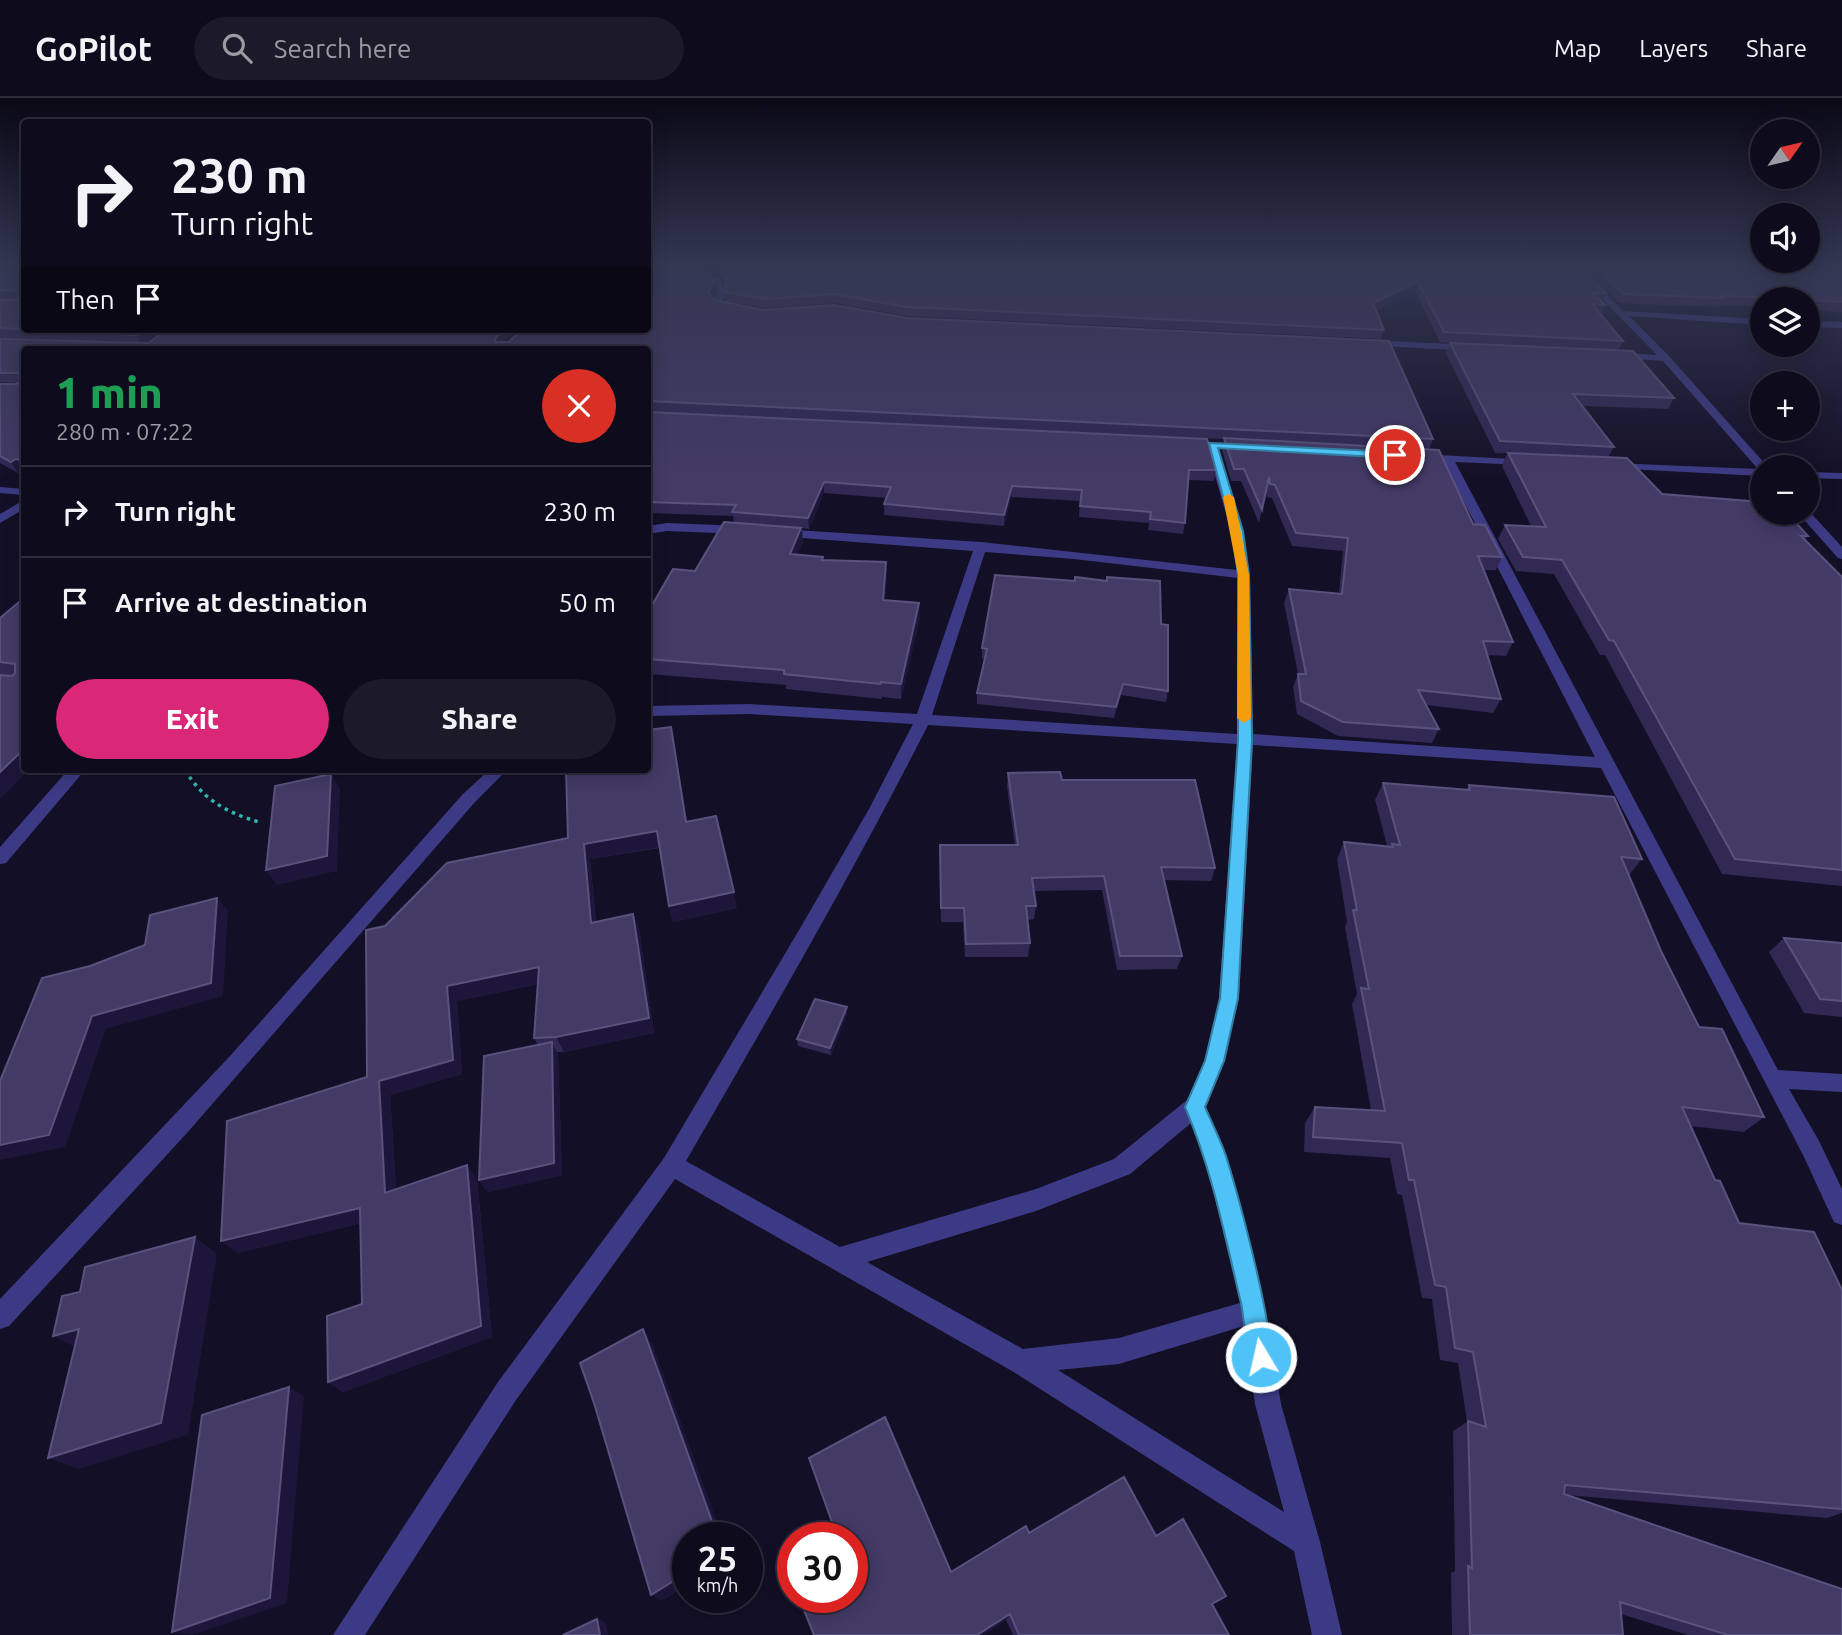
<!DOCTYPE html>
<meta charset="utf-8">
<style>
:root{--surface:#0e0b1c;--page:#1c1929;--text:#f1f3f6;--muted:#9b9ba3;--line:#2e2b3b;--accent:#db2777}
body{margin:0;font-family:Ubuntu,sans-serif;background:var(--page);color:var(--text);height:100vh;display:flex;flex-direction:column;font-size:26px;white-space:nowrap}
*{box-sizing:border-box;margin:0}
p{font-size:23px;color:var(--muted)}
.icon{flex:none;width:38px;height:38px;fill:none;stroke:currentColor;stroke-width:2;stroke-linecap:round;stroke-linejoin:round}
.map{position:relative;flex:1;overflow:hidden}
.drawer{position:absolute;left:21px;top:248px;width:630px;height:427px;display:flex;flex-direction:column;background:var(--surface);border-radius:7px;box-shadow:0 4px 18px #0003,0 0 0 2px var(--line)}
.drawer>*{flex:none}
.top-card{position:absolute;left:21px;top:21px;width:630px;height:214px;border-radius:7px;box-shadow:0 4px 18px #0003,0 0 0 2px var(--line);background:#0e0b1c;color:var(--text);overflow:hidden}
.needle{width:46px;rotate:56deg}
.buttons{position:absolute;left:1750px;top:21px;display:grid;gap:14px}
.buttons a{display:grid;place-items:center;width:70px;height:70px;border-radius:50%;background:var(--surface);box-shadow:0 4px 18px #0003,0 0 0 2px var(--line);font-size:35px}
.speed{position:absolute;left:672px;top:1424px;display:flex;gap:14px;font-size:35px;font-weight:700;text-align:center}
.speed>*{display:grid;place-content:center;width:91px;height:91px;border-radius:50%;background:var(--surface);box-shadow:0 4px 18px #0003,0 0 0 2px var(--line);line-height:1}
.speed small{font-size:18px;font-weight:400}
.speed .limit{border:10px solid #d22;background:#fff;color:#111}
.pin{position:absolute;display:grid;place-items:center;width:60px;height:60px;color:#fff;margin:-30px;border:4px solid #fff;border-radius:50%;box-shadow:0 2px 7px #0007}
.me{position:absolute;width:77px;margin:-38px;rotate:351deg;stroke-linejoin:round;filter:drop-shadow(0 0 5px #0008)}
.turn{display:flex;align-items:center;gap:24px;height:147px;padding:0 35px;font-size:32px}
.turn .icon{width:91px;height:91px;stroke-width:2.5}
.turn b{display:block;font-size:49px;line-height:60px}
.then{display:flex;align-items:center;height:66px;padding:0 35px;background:#0003;gap:14px;font-size:26px}
.round{display:grid;place-items:center;flex:none;width:74px;height:74px;border-radius:37px;background:var(--page)}
.head{display:flex;align-items:center;justify-content:space-between;height:119px;padding:0 35px}
h1{font-size:42px;font-weight:800;line-height:52px;color:#1e9e55}
.primary-button{display:flex;gap:14px;margin-top:auto;padding:14px 35px}
.primary-button a{flex:1;height:80px;border-radius:42px;background:var(--accent);color:#fff;font-size:28px;font-weight:800;line-height:80px;text-align:center}
.primary-button a+a{background:var(--page);color:var(--text)}
ul{padding:0;list-style:none}
li{display:flex;align-items:center;gap:21px;height:91px;padding:0 35px;border-top:2px solid var(--line)}
li div{flex:1}
li b{display:block;font-size:26px}
li em{font-style:normal}
header{display:flex;align-items:center;gap:42px;box-sizing:border-box;height:98px;padding:0 35px;background:var(--surface);border-bottom:2px solid var(--line)}
header strong{font-size:33px}
nav{display:flex;gap:38px;margin-inline-start:auto;font-size:24px}
.search{width:490px;height:63px;background:var(--page);display:flex;align-items:center;gap:18px;box-sizing:border-box;padding:0 24px;border-radius:38px;color:var(--muted);font-size:26px}
.map>svg:first-child{display:block}
.lines{fill:none;stroke-linecap:round;stroke-linejoin:round}
.path{stroke:#2fb8b0;stroke-width:3.5;stroke-dasharray:3.5 4.5;stroke-linecap:butt}
.street{fill:#3d3a85;fill-rule:evenodd}
.wall{fill:#312854}
.shaded-wall{fill:#1d163a}
.building{fill:#433a66;stroke:#5a527e;stroke-width:2}
.route{fill:#4fc3f7;stroke:#337fa1;stroke-width:2}
.slow{fill:#f59e0b}
</style>
<header>
<strong>GoPilot</strong>
<div class="search"><svg class="icon" aria-label="search" viewBox="0 0 24 24"><circle cx="10" cy="10" r="6"/><path d="M15 15l6 6"/></svg>Search here</div>
<nav><a>Map</a><a>Layers</a><a>Share</a></nav>
</header>
<div class="map">
<svg width="1842" height="1537" viewBox="0 0 1842 1537">
<rect width="100%" height="100%" fill="#130f26"/>
<g class="lines">
<path class="path" d="M185,672c19,31 43,43 77,53"/>
<path class="street" d="M1568,166h9l46,47 139,8v6l-133,-9 40,40 97,109 1,2h-5v9l-154,-8v-4l4,-1 146,6 -95,-108 -51,-4 -2,-2 5,-3 42,3z
M648,172l49,3 22,5 7,12 -4,13 18,7 -4,3 -20,-6 -3,-6 5,-11 -5,-8 -16,-5 -49,-3z
M1808,223l34,1v6l-34,-1z
M1367,242l105,5 5,3 -5,3 -108,-6v-4z
M1186,342l59,4 5,3 -5,3 -27,-2 25,83 7,44 3,159 342,23 -152,-296 -23,-1 -6,-3 6,-3 112,6v4l-4,1 -73,-3 323,608 64,4v18l-53,-3 30,52 23,48v36l-8,-3 -31,-67 -202,-387 -348,-23 -14,253 -14,63 -19,46 20,46 11,43 29,115 15,93 39,138 22,93h-30l-18,-84 -282,-180 -337,-192 -159,221 -151,235h-32l165,-253 166,-224 138,-233 67,-116 44,-85 -164,-10 -101,2v-10l101,-2 168,10 56,-163 -197,-15 -2,-3 6,-4 201,13 256,28 -6,-39 -24,-83 -25,-3 -1,-2zM985,454l89,7 164,19 -1,156 -305,-19zM928,627l309,19 -18,254 -14,63 -18,39 -73,59 -78,30 -196,58 -154,-86c83,-144 167,-288 242,-436zM1191,1025l13,30 36,150 -121,35 -96,11 -156,-87 169,-51 94,-37zM1244,1228l11,78 29,108 -226,-142 61,-6z
M1808,374l34,1v6l-34,-1z
M0,389l24,2v6l-24,-2z
M24,402v9l-24,14v-9z
M1808,412l34,37v12l-4,-1 -40,-45h10z
M667,425l75,3 6,4 -6,4 -75,-3 -19,3v-8z
M68,672h17l-79,93 -6,1v-17z
M489,672h18l-32,32 -288,331 -178,193 -9,3v-30l231,-244 232,-261z"/>
</g>
<path class="wall" d="M0,166l167,65 -23,14h4l20,-14h348l-12,13h5l139,-78h75l-21,7h-6l19,19 -3,8 2,2 719,139 -4,10 44,75 29,33 -6,13h-13l30,72 -7,14 -19,-1 14,44 -8,14 -67,-8 13,24 -7,14 -94,-7 -41,-22 -4,-27 5,-13 -14,-71 5,-14 50,4 4,-42 -51,-5 -20,-48 -5,-1 -1,-5 -7,31 -18,-42h-10l-9,-31 2,-11 -576,-27v-62h-624v119l-6,4 -18,-10v-79l18,-1 -18,-1v-43l72,2 -72,-3v-38h18l-18,-1z
M1578,166l28,29 -4,9 3,3 -5,9 23,27 -5,10 -178,-9 -25,-51 -39,19 8,20 -3,9 -474,-23 -72,-13 -69,5 -41,-7 -1,-9 2,-7 -6,-9 -1,-9z
M1580,166h262v48l-34,-2v-11h-46v8l-42,-2 -1,2 -100,-4z
M1450,245l224,55 -6,11 -86,-3 32,41 -6,11 54,36 146,42 -3,4 37,37v309l-120,-12 -117,-219h-5l-46,-81 -38,-3 -18,-32 7,-14 26,1 -29,-60 5,-13h-12l-49,-100z
M648,314l568,58 -2,11 -26,-1 -3,43 -2,11 -35,-4 1,-7 -70,-6 1,-16 -69,-4 -7,29 -120,-11v-11l3,-6 -63,-5 -15,36 -7,-1 1,14 -6,12 26,6 63,2 1,14 -2,24 35,17 -19,82 -19,-2 -1,2 -95,-10v-4l-138,-11v-62l47,-41 39,-48 -1,-7 -85,-3z
M24,500l-24,201 13,-123 -13,-2v-56z
M1161,526l7,67 -2,11 -45,-7 -7,23 -137,-14v-11l7,-34h-2v-11z
M671,629l3,16 13,79 50,86 -64,14 -4,-16 -10,-58 -69,11 6,63 37,-8 6,15 15,104 -90,19h-7l1,3 4,120 -74,17 -9,-12 59,-135 -4,-7 4,-54 -81,17 5,73 -72,21 6,94 81,-10 15,158 -149,55 -15,-10 34,-78 -1,-81 -124,30 130,-176 18,-151 183,-88z
M1008,675l54,7 153,88 -4,13 -47,-1 18,76 -5,13 -60,1 -15,-80 -68,1 2,15 -2,13 -6,1 2,23 -2,14h-63l-2,-35h-22l-1,-63 75,-14 -8,-58z
M1383,685l83,7 3,-5 173,74 -13,16 32,76 38,76 65,90 -20,15 -54,-6 25,54 24,43 103,67v223l-15,5 -259,-23 274,140h-154l-67,-21 2,21h-171l-1,-62 4,-2 -2,-140 14,-9 -9,-59 -18,-3 -8,-61 -10,-1 -20,-103 -5,-1 -7,-36 -86,-6 1,-29 10,-16 56,3 -19,-106 5,-10 -12,-67 2,-5 -10,-63 7,-17 43,4 -12,-46z
M1784,840l58,5v74l-38,-4 -35,-61z
M847,909v7l-16,41 -33,-9 -1,-7z
M1029,1435l127,3 56,68 17,31h-216l-7,-15 -23,15h-169l137,-63z"/>
<path class="shaded-wall" d="M701,166h22l-21,7z
M714,183l1,9 -4,12 -2,-9z
M1418,184l-3,9 -45,21 3,-9z
M146,231h21l-26,15 -5,-9z
M504,231h12l-18,19 -3,-6v-3z
M16,361l8,10 -6,4 -7,-11z
M824,384v11l-15,36 -1,-11z
M1012,388l-1,11 -7,29v-11z
M801,430l2,14 -12,26 -1,-14z
M886,464l1,14 -3,39 -1,-15z
M919,505l1,14 -19,82v-15z
M1123,586l-2,11 -7,23 2,-11z
M671,629l3,16 16,95 -4,-16z
M24,651v21h5l-29,29v-27z
M331,676l9,14 -3,83 -60,14 -11,-15z
M657,733l4,16 -71,12 7,80 -6,-16 -7,-79z
M734,794l3,16 -64,14 -4,-16z
M217,800l11,13 -5,85 -117,33 -41,118 -65,13v-15l92,-129z
M633,816l6,15 15,104 -90,19 -8,-15z
M539,869l7,15 -89,19 5,73 -72,21 7,111 -12,-13 -6,-112 68,-95z
M847,909v7l-16,41 -1,-7z
M552,944l6,13 4,120 -74,17 -9,-12z
M467,1067l10,14 15,158 -149,55 -15,-10z
M360,1110l13,12 -136,33 -16,-12z
M195,1139l22,17 -29,181 -109,34 -31,-11z
M79,1231l2,21 -28,-14z
M643,1231l9,14 71,195h-5z
M289,1289l15,9 -17,207 -95,32 -20,-3z
M688,1474v13l-26,16 -11,-6z
M1010,1516l-4,6 -23,15h-6z
M597,1521l9,4 2,12h-8z"/>
<path class="building" d="M4,166h20v65h122l-10,6 -136,-7v-28h18l2,-9 -20,-1v-24z
M726,166h852l28,29h-13l12,12 -13,-1 31,37 -179,-9 -26,-50 -45,21 11,27 -477,-23 -73,-13 -69,5 -41,-7 3,-12 -8,-13z
M1593,166h249v38l-34,-2v-1l-87,-3 3,2 -101,-4z
M648,170l47,3 15,4 4,6 -5,12 5,7 50,10 70,-5 73,13 482,23 44,98 -785,-38v-51h-624v110l-8,-1 -5,3 -11,-6v-72h17l3,-3 -1,-8h-19v-34l148,4 20,-14h336l-9,10v3h14l13,-13h126z
M1450,245l183,8 41,47 -101,-4 41,53 -114,-6z
M648,314l559,27 9,31h-27l-4,53 -35,-4 1,-7 -71,-6 2,-16 -70,-4 -8,29 -120,-11 7,-17 -67,-5 -16,36 -76,-6 4,-7 -88,-3z
M1224,340l215,12 34,74 12,1 17,32 -24,-1 35,86 -30,-1 18,58 -83,-9 21,39 -96,-7 -42,-21 -3,-27h8l-17,-85 53,5 6,-56 -52,-5 -21,-48 -5,-1 -1,-7 -7,33 -18,-41h-10z
M1508,355l119,5 35,36 100,8v11h25l21,23h-7l41,41v293l-107,-11 -121,-218 -5,-1 -47,-80 -39,-3 -18,-32 41,2z
M724,424l77,6 -11,26 33,3 -1,3 64,2 -3,38 36,3 -18,81 -20,-2 -1,2 -96,-10v-4l-136,-11v-47l25,-43 22,2z
M995,477l80,6v-4l32,4v-4l53,4 1,43 7,1v66l-45,-7 -7,23 -139,-14 10,-44 -5,-1z
M24,500v151l-24,23v-97l12,1 3,-3v-9l-15,-2v-44z
M671,629l15,95 30,-6 18,76 -65,14 -12,-75 -73,13 7,79 42,-9 16,104 -93,19 -22,1 5,-71 -92,19 6,74 -74,21 6,112 82,-28 14,161 -153,56 -1,-66 35,-12 -2,-96 -139,33 6,-120 140,-44 -1,-147 19,-4 62,-63 121,-25 -2,-68h82v-40z
M1060,674l2,8h133l20,88 -54,-1 21,89h-62l-16,-80 -72,2 4,28h-10l4,37 -64,1 -2,-36h-23l-1,-63h78l-10,-72z
M331,676l-4,82 -61,14 9,-84z
M1383,685l87,7 -1,-5 145,12 28,62 -21,-2 40,94 38,76 23,2 42,88 -82,-10 33,73 5,1 19,42 75,9 28,58v219l-277,-24 -1,9 278,95v46h-114l-108,-33 3,33h-153l-2,-69 4,2 -4,-147 18,6 -13,-75 -18,-4 -9,-61 -11,-2 -21,-105h-5l-7,-37 -89,-6 2,-30 70,4 -24,-123 8,1 -16,-79h4l-13,-68 49,5 -1,-3 8,1z
M217,800l-6,85 -119,33 -43,119 -49,10v-64l42,-103 48,-12 55,-21 5,-30z
M1784,840l58,5v58l-22,-2z
M815,901l32,8 -17,41 -33,-9z
M552,944l2,121 -75,17 5,-124z
M195,1139l-34,186 -113,35 31,-129 -26,7 9,-40 18,-4 5,-25z
M643,1231l75,209h-30v34l-37,23 -57,-192 -14,-40z
M289,1289l-19,211 -98,34 30,-217z
M885,1319l66,155 75,-46 3,7 95,-56 32,59 27,-17 43,77 -14,8 17,31h-210l-9,-21 -33,21h-163l-15,-37h53v-60h-18l3,-2 -28,-78z
M793,1469v16l-6,-13z
M597,1521l3,16h-37z"/>
<linearGradient id="sky" x2="0" y2="1"><stop stop-color="#0a0815"/><stop offset="0.44" stop-color="#333752"/><stop offset="1" stop-color="#333752" stop-opacity="0"/></linearGradient>
<rect width="1842" height="381" fill="url(#sky)"/>
<path class="route" d="M1209,345l186,9 5,3 -5,3 -177,-10 25,83 6,44 3,165 -14,258 -14,63 -19,46c7,16 15,32 21,49 10,32 53,186 43,210l-8,3 -8,-3c-8,-20 -8,-43 -12,-63 -16,-67 -29,-133 -56,-196l20,-46 15,-63 18,-258v-165l-6,-44z"/>
<path class="slow" d="M1228,396l6,3 15,78 2,143 -7,5 -7,-5 1,-143 -15,-78z"/>
</svg>
<div class="buttons">
<a><svg class="needle" viewBox="-14 -14 28 28"><path d="M0-13l5 13h-10z" fill="#e53935"/><path d="M0 13l5-13h-10z" fill="#9b9ba3"/></svg></a>
<a><svg class="icon" aria-label="sound" viewBox="0 0 24 24"><path d="M4 9h4l5-4v14l-5-4H4zM17 9q2 3 0 6"/></svg></a>
<a><svg class="icon" aria-label="layers" viewBox="0 0 24 24"><path d="M12 4l9 5-9 5-9-5zM3 14l9 5 9-5"/></svg></a>
<a>+</a>
<a>−</a>
</div>
<div class="speed"><div>25<small>km/h</small></div><div class="limit">30</div></div>
<div class="pin" style="left:1395px;top:357px;background:#d93025"><svg class="icon" aria-label="arrive" viewBox="0 0 24 24"><path d="M6 21V4h12l-3 4 3 4H6"/></svg></div>
<svg class="me" style="left:1261px;top:1259px" viewBox="-20 -20 40 40"><circle r="17" fill="#4fc3f7" stroke="#fff" stroke-width="3"/><path d="M0-11L8 9 0 5-8 9z" fill="#fff"/></svg>
<div class="top-card">
<div class="turn"><svg class="icon" aria-label="right" viewBox="0 0 24 24"><path d="M7 20v-9h11M14 6l5 5-5 5"/></svg><div><b>230 m</b>Turn right</div></div>
<div class="then">Then<svg class="icon" aria-label="arrive" viewBox="0 0 24 24"><path d="M6 21V4h12l-3 4 3 4H6"/></svg></div>
</div>
<section class="drawer">
<div class="head"><div><h1>1 min</h1><p>280 m · 07:22</p></div><a class="round" style="background:#d93025;color:#fff"><svg class="icon" aria-label="close" viewBox="0 0 24 24"><path d="M6 6l12 12M18 6L6 18"/></svg></a></div>
<ul>
<li><svg class="icon" aria-label="right" viewBox="0 0 24 24"><path d="M7 20v-9h11M14 6l5 5-5 5"/></svg><div><b>Turn right</b></div><em>230 m</em></li>
<li><svg class="icon" aria-label="arrive" viewBox="0 0 24 24"><path d="M6 21V4h12l-3 4 3 4H6"/></svg><div><b>Arrive at destination</b></div><em>50 m</em></li>
</ul>
<div class="primary-button"><a>Exit</a><a>Share</a></div>
</section>
</div>
